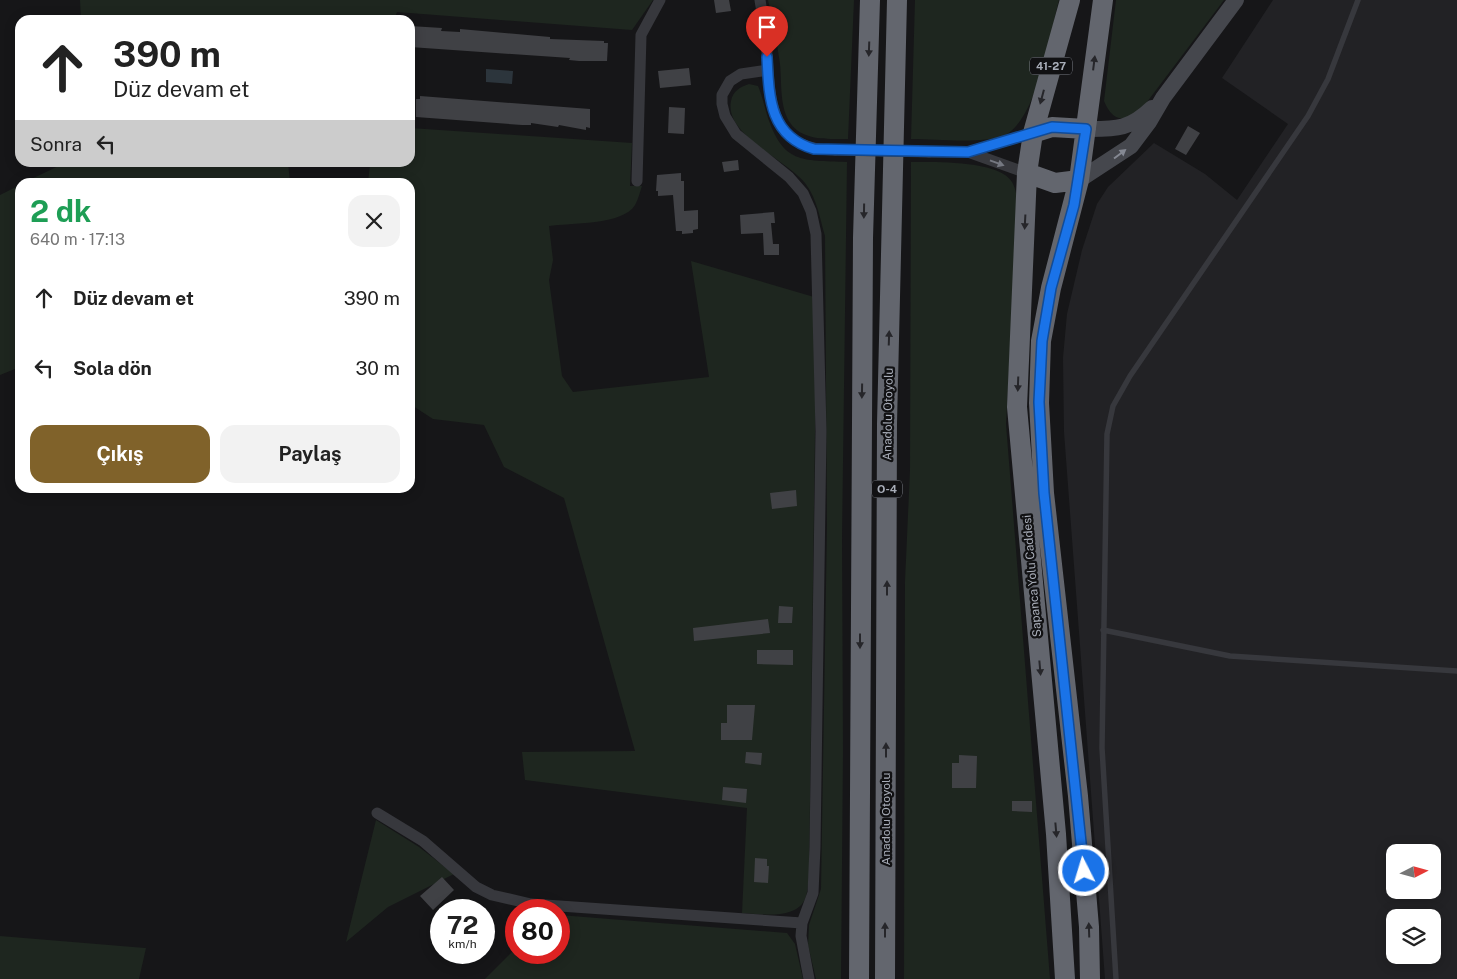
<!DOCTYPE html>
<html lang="tr">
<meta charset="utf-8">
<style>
:root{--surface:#fff;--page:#f2f2f2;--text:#222;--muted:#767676;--accent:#80622a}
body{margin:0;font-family:"Public Sans",sans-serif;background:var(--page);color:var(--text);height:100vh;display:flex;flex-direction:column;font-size:19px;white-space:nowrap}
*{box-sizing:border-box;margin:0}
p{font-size:16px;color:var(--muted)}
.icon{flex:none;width:28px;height:28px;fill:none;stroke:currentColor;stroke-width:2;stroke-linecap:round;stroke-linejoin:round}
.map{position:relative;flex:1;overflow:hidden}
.sheet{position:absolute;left:15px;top:178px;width:400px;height:315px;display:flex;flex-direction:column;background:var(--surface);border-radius:15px;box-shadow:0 2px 12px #0003}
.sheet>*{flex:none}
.top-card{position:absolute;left:15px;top:15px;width:400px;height:152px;border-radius:15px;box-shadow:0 2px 12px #0003;background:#fff;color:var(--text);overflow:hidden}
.needle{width:32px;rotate:84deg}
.buttons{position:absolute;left:1386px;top:844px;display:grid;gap:10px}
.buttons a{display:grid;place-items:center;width:55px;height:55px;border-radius:10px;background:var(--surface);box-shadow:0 2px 12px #0003;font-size:25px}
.speed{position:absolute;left:430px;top:899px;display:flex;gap:10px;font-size:25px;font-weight:700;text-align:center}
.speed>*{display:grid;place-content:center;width:65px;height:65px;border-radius:50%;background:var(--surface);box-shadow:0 2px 12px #0003;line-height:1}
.speed small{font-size:12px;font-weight:400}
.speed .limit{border:8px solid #d22;background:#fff;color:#111}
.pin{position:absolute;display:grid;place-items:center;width:42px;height:42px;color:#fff;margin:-51px -21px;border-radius:50% 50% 50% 0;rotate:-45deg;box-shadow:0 0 5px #0007}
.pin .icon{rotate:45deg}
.me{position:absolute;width:55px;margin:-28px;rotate:355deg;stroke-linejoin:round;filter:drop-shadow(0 0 4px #0008)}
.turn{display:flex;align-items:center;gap:18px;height:105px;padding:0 15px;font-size:22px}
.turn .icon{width:65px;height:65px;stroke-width:2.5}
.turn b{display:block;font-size:35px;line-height:42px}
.then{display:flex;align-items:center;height:48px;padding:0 15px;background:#0003;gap:10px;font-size:19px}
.round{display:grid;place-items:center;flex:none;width:52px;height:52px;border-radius:15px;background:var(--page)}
.head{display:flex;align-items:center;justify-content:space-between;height:85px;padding:0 15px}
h1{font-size:30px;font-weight:700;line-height:38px;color:#1e9e55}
.action{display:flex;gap:10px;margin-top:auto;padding:10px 15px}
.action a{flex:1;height:58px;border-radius:15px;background:var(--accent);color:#fff;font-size:20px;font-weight:700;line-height:58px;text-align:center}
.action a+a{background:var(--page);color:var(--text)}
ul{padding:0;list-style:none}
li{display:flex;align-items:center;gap:15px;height:70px;padding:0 15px}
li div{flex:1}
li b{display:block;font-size:19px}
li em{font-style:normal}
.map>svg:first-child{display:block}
.built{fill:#222225;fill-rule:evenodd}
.green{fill:#1e261f}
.water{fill:#2c353c}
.building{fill:#404145}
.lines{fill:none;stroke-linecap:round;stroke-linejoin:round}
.lane{stroke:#37383d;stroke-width:5.5}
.street{stroke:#37383d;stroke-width:11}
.secondary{stroke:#45474d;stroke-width:16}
.highway{stroke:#63666e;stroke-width:20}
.street-bridge{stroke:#37383d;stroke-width:11}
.oneway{fill:#26262a}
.oneway2{fill:#858993}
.oneway3{fill:#757881}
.route-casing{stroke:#114b97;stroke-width:12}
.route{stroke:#1a73e8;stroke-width:9}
.labels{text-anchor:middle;stroke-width:4.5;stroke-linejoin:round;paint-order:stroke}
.shield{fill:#111113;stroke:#7b7e86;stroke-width:1}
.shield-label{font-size:11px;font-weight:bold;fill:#a8adb8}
.street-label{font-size:12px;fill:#a8adb8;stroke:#111113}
</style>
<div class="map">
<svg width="1457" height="979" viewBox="0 0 1457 979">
<rect width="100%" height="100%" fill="#161618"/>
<path class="built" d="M1273,0h184v979h-352l-41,-547 -1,-74 4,-44 15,-64 15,-46 11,-17 46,-44 51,31 32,26 51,-76 -66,-46zM1395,852h37v38h-37zM1395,918h37v37h-37z"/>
<path class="green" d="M80,0h573l-21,30 -235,-18 -3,8h-313z
M768,0h86l-6,139c-18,0 -45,2 -57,-15 -12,-16 -9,-42 -11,-60 -3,-21 -7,-43 -12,-64z
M915,0h144c-9,33 -22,122 -56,136 -21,8 -68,3 -92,3z
M1116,0h108l-80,106c-17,15 -30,19 -40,-5z
M749,84l9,2c4,9 6,19 9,29 16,49 34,45 80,47l-5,376 1,213 -2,228h-25l-8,-34 1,-20 12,-36 6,-364 -2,-289c-5,-17 -8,-38 -20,-53 -18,-23 -81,-48 -74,-82 2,-10 9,-14 18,-17z
M410,128l222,15 -2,43h12c-2,6 -4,14 -7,19 -11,20 -66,18 -86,21l4,34 -4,20 13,96 11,16 136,-15 -18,-116 123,36 2,62 -7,516c-1,7 -1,17 -4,24 -9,21 -44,15 -63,14l5,-105 -222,-28 -3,-28 113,-1 -71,-253 -60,-31 -20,-42 -51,-6 -23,-15v-222h-42l2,-17 -8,-2 48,-1z
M67,162l221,1 2,19h-265z
M911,162c23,0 88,-2 101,20 7,12 5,28 5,41l-11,201 44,555h-146l1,-397 5,-112z
M20,185v182l-20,8v-180z
M376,820l43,27 35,27 -66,33 -42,35z
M559,915l228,18 8,11 8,35h-318l31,-31v4h43z
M0,936l145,12h1l-7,31h-139z"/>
<path class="water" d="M486,69l27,2 -1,13 -26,-2z"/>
<path class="building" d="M714,0h15l2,11 -15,2z
M410,26l32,2 -1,3 19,1v-3l90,8v2l54,2v2h4l-1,18h-28l-10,-1 1,-2 -160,-11z
M689,68l2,17 -31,3 -2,-17z
M420,96l170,13v19l-4,-1v3l-27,-5 -1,2 -27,-4v2h-9l-106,-8v-18h4z
M669,107l16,1 -1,26 -16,-1z
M1188,126l12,7 -14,22 -11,-6z
M738,160l1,10 -15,2 -2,-10z
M681,173v8h3v30l14,-1v19l-5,1v3l-11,1v-3h-6l-3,-36 -15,1v-5h-2l1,-16z
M774,212l1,11h-4l2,21h6v11h-15l-1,-22 -22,1 -1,-19z
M796,490l1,16 -25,3 -2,-16z
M779,606l14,1 -1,16h-14z
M768,619l2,14 -76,8 -1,-13z
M757,650h36v15l-36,-1z
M727,705h28l-3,35h-31v-17h6z
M746,752l16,1 -1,12 -16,-2z
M959,755l18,1 -1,32h-24v-25h7z
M723,787l24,2 -1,14 -24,-3z
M1012,801h20v11l-20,-1z
M755,858l12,1v7h2l-1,17 -14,-1z
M442,877l12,13 -21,20 -13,-14z"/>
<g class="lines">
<path class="lane" d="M1103,630l127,26 227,15
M1116,979l-14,-231 5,-314 6,-28 17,-30 178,-260 20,-37 30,-79"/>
<path class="street" d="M760,0c3,18 6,36 7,54 3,51 4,96 68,96
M768,70l-27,4 -11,7 -8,14v9l3,12 11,18 53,43 14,16 8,18 5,23 5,197 -6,416 -2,46 -11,30 -1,13 8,43
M929,152h39l65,-19
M968,152l59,21
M637,181l4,-146 19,-35
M377,813l46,28 53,46 16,8 39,9 271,19"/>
<path class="secondary" d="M1086,129c30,0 43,1 66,-21
M1079,180l52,-34 18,-24 14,-24 73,-98"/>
<path class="highway" d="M1033,133l19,-6 34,2
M1027,173l28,10 24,-3
M859,979l4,-741 7,-238
M885,979l2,-555 10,-424
M1065,979l-9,-145 -39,-427 10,-234 6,-40 37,-133
M1090,979l-1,-52 -11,-131 -34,-303 -5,-90 2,-62 10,-53 28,-108 24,-180"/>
<path class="street-bridge" d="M835,150l94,2"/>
</g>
<defs><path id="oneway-solid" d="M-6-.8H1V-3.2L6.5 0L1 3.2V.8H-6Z" transform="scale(1.25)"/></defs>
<g class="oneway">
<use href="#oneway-solid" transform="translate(869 49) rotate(92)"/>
<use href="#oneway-solid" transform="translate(1094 63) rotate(-83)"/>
<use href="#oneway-solid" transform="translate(1042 97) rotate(105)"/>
<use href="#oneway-solid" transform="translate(864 211) rotate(91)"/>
<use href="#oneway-solid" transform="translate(1025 222) rotate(93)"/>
<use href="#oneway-solid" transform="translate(889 338) rotate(-88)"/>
<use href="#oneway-solid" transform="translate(1018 384) rotate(92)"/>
<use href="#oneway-solid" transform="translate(862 391) rotate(91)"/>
<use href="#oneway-solid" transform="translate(887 588) rotate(-90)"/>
<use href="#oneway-solid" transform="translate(860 641) rotate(90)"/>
<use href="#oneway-solid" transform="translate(1040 668) rotate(85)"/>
<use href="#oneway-solid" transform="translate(886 750) rotate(-90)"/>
<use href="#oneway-solid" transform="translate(1056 830) rotate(85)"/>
<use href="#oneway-solid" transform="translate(885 930) rotate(-90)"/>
<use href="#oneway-solid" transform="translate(1089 930) rotate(-92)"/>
</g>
<use class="oneway2" href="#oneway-solid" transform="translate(1120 154) rotate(-37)"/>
<use class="oneway3" href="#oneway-solid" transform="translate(997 163) rotate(20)"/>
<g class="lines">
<g class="route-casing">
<path id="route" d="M767,57c2,39 2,79 47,92l154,3 84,-25 34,2 -12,76 -23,83 -9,53 -3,61 5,91 40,378"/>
</g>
<use href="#route" class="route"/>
</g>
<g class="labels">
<g class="shield">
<rect x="1030" y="57.5" width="42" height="17" rx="4"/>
<rect x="872" y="480.5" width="30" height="17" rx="4"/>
</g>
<g class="shield-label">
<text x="1051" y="70">41-27</text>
<text x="887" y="493">O-4</text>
</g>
<g class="street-label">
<text transform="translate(888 414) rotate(-89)" y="4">Anadolu Otoyolu</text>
<text transform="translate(1032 576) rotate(-95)" y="4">Sapanca Yolu Caddesi</text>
<text transform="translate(886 819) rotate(-90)" y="4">Anadolu Otoyolu</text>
</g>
</g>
</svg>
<div class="buttons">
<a><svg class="needle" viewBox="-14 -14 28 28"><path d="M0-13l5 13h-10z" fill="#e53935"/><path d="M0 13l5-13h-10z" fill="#767676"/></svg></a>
<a><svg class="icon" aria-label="layers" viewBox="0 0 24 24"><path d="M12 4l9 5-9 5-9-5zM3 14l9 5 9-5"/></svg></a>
</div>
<div class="speed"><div>72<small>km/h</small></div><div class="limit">80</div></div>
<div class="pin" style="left:767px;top:57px;background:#d93025"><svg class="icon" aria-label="arrive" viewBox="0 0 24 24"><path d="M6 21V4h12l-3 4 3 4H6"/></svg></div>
<svg class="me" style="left:1084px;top:871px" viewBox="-20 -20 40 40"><circle r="17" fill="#1a73e8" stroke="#fff" stroke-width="3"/><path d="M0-11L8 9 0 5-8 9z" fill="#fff"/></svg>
<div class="top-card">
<div class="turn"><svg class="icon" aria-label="ahead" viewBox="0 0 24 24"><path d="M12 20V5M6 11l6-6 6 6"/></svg><div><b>390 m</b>Düz devam et</div></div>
<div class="then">Sonra<svg class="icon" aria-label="left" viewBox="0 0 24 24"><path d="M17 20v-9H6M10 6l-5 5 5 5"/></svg></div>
</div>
<section class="sheet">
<div class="head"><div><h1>2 dk</h1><p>640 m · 17:13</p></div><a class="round"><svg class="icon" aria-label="close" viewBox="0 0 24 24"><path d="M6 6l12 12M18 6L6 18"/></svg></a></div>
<ul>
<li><svg class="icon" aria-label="ahead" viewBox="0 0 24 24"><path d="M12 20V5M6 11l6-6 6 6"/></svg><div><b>Düz devam et</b></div><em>390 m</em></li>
<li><svg class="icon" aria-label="left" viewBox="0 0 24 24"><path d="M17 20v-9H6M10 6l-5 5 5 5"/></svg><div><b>Sola dön</b></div><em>30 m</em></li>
</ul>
<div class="action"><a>Çıkış</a><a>Paylaş</a></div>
</section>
</div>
